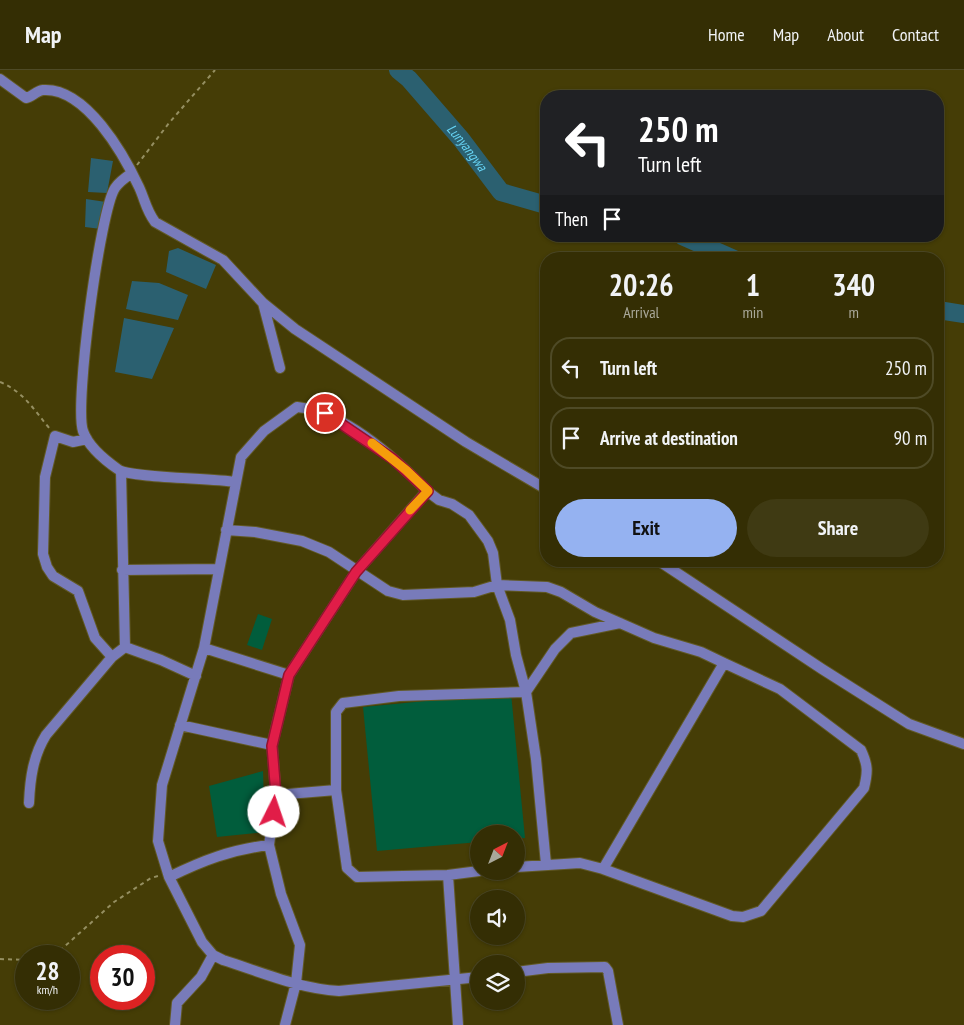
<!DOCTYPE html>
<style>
:root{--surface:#342e04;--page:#3f3a13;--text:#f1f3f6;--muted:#a9a89a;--line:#4e4a26;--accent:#95b2f1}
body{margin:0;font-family:"PT Sans Narrow",sans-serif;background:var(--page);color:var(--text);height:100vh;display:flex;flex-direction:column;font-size:19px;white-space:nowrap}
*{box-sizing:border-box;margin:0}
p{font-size:16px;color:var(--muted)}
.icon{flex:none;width:28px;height:28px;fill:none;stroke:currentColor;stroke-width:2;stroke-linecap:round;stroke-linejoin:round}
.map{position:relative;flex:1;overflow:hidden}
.drawer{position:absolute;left:540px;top:182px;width:404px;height:315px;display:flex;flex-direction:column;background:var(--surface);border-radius:20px;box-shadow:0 1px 4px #0004,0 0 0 1px var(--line)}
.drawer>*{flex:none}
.guide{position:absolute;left:540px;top:20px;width:404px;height:152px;border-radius:20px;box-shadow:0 1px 4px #0004,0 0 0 1px var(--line);background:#202124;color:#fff;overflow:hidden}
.needle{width:32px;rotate:42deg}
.fabs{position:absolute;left:470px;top:755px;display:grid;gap:10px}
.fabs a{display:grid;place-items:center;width:55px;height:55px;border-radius:50%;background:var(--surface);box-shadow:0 1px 4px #0004,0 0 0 1px var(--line);font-size:25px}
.speed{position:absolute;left:15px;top:875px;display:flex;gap:10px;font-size:25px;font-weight:700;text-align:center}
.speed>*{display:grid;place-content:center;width:65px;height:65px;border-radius:50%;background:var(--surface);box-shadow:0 1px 4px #0004,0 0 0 1px var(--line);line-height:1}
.speed small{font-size:12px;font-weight:400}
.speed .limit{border:8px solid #d22;background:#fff;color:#111}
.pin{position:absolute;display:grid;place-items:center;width:42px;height:42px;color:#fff;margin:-21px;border:2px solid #fff;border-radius:50%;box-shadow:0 1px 5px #0007}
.me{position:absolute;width:55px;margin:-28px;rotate:4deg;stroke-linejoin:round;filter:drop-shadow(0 0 4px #0008)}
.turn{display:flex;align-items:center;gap:18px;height:105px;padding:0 15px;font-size:22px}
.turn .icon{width:65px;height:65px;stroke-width:2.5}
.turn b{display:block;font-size:35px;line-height:42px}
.then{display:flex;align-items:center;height:48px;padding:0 15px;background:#0003;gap:10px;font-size:19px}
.eta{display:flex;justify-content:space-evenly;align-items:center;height:85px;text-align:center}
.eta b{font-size:30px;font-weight:700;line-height:35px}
.primary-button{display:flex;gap:10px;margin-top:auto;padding:10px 15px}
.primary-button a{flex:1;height:58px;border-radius:30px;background:var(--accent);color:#111;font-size:20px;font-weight:700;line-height:58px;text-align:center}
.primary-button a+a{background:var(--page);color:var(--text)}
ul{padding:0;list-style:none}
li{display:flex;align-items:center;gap:15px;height:62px;margin:0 10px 8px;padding:0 5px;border:2px solid var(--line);border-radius:20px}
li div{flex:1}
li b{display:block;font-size:19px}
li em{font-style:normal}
header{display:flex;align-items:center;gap:30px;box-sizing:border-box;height:70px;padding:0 25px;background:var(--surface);border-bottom:1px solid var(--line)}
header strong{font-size:24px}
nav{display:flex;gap:28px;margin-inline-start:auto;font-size:18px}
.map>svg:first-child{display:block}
.green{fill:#015d3c}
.water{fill:#2b6070}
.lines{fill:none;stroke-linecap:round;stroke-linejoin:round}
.river{stroke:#2b6070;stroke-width:18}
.minor-casing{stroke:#615926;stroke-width:12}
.path{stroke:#958f61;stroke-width:2;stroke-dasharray:4 4;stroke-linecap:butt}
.minor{stroke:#787bba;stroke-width:10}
.route-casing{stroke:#92132f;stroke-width:12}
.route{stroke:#e11d48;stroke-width:9}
.slow{stroke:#f59e0b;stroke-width:9}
.labels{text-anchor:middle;stroke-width:4.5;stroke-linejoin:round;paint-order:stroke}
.water-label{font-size:14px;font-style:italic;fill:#67d4f5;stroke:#282408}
</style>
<header>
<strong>Map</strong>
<nav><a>Home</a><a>Map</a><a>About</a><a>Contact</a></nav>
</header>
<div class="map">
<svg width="964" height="955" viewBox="0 0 964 955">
<rect width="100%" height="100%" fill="#453d06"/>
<path class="green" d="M258,544l14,5 -10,31 -15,-5z
M511,623l14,145h-9v-4h-37v8l-102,9 -14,-144z
M263,701l2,61 -48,5 -8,-51z"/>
<path class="water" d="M91,88l22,3 -6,32 -19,-1z
M86,129l20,3 -5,27 -16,-2z
M178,178l38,17 -10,24 -40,-17 3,-21z
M132,211l27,2 29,12 -10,25 -52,-11z
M124,248l50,10 -22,51 -37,-7z"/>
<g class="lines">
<g class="river">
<path id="s1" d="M398,0l11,9 52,60 40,53 45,13"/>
<path d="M682,166l52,23"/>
<path d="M938,240l26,4"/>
</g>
<g class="minor-casing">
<path id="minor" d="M0,9l26,19c6,-1 10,-7 17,-8 43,-3 81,65 96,97 6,13 7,23 16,35l68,38 40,43 32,26 171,113 80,47
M132,103c-6,4 -13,9 -17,15 -15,23 -41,217 -32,243 5,15 23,30 36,39 13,8 94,8 116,12
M263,233l17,65
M87,369l-14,3 -18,-6 -10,41 -2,77 4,13 6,9 25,15 17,47 17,19
M121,401l4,176 36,13 35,16
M226,460l29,2 47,9 27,11 59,39 15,4 71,-3 23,-7 50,2 14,5 34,20 59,26 47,14 23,11
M659,491l163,108 87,55 55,20
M122,500l97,-1
M204,578l85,27
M180,655l92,20
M336,720v-78l7,-9 56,-7 127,-4 -10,-37 -6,-35 -13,-35 -4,-32 -5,-12 -19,-26 -17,-11 -13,-4 -12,-9
M276,725l60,-5 11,78 10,9 91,-2
M29,733c1,-24 4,-47 17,-68l66,-78 13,-10
M546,794l-10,-105 -10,-67 29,-43 16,-16 49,-10
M516,797l64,-4 23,6 129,47 11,1 18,-6 103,-123c4,-16 4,-23 -3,-38l-81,-61 -56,-26 -121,206
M169,807c35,-17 61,-27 100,-32
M516,902l32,-4 57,-1 3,4 10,54
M175,955l2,-22 24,-26 12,-22
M285,955l11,-42 4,-38 -19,-51 -12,-49 7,-50 -4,-50 17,-70 67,-103 71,-81c-31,-32 -84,-80 -130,-84l-33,24 -23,26 -37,191 -42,137 -4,56 11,36 33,65 11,13 10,5c38,12 77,29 116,31l140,-14
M458,955l-10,-150 31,-4"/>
</g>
<path class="path" d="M137,95l32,-42 46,-53
M0,312c24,10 34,28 50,47
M54,886l60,-54 37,-24 7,-2
M0,889l26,1"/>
<use href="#minor" class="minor"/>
</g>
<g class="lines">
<g class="route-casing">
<path id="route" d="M274,742l2,-17 -4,-49 17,-71 67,-103 72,-81 -35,-32 -68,-46"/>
</g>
<use href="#route" class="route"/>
<path class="slow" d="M372,373l34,27 22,21 -18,19"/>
</g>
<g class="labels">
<g class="water-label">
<text dy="5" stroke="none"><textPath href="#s1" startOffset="104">Lunyangwa</textPath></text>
</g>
</g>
</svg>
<div class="fabs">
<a><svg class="needle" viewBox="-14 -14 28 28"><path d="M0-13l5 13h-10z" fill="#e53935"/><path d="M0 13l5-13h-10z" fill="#a9a89a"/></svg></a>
<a><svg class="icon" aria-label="sound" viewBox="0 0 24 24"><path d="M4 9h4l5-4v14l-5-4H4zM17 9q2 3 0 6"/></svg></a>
<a><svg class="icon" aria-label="layers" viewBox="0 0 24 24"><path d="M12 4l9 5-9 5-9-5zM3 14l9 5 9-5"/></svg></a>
</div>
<div class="speed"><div>28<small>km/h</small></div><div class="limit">30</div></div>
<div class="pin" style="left:325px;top:343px;background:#d93025"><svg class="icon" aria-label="arrive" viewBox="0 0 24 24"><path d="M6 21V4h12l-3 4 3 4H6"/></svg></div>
<svg class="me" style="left:274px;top:742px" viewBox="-20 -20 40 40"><circle r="19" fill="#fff"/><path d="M0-13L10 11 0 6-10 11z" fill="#e11d48"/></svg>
<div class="guide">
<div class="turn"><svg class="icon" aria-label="left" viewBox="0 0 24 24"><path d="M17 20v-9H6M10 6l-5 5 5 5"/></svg><div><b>250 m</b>Turn left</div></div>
<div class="then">Then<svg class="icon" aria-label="arrive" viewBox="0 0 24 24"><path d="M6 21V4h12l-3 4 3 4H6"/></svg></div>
</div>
<section class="drawer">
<div class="eta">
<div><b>20:26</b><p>Arrival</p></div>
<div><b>1</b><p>min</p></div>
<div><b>340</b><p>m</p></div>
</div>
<ul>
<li><svg class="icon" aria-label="left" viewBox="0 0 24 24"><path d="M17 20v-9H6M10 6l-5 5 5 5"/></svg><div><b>Turn left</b></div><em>250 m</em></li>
<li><svg class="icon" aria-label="arrive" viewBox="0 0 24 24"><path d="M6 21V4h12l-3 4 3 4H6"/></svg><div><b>Arrive at destination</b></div><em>90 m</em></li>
</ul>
<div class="primary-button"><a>Exit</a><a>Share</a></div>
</section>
</div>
